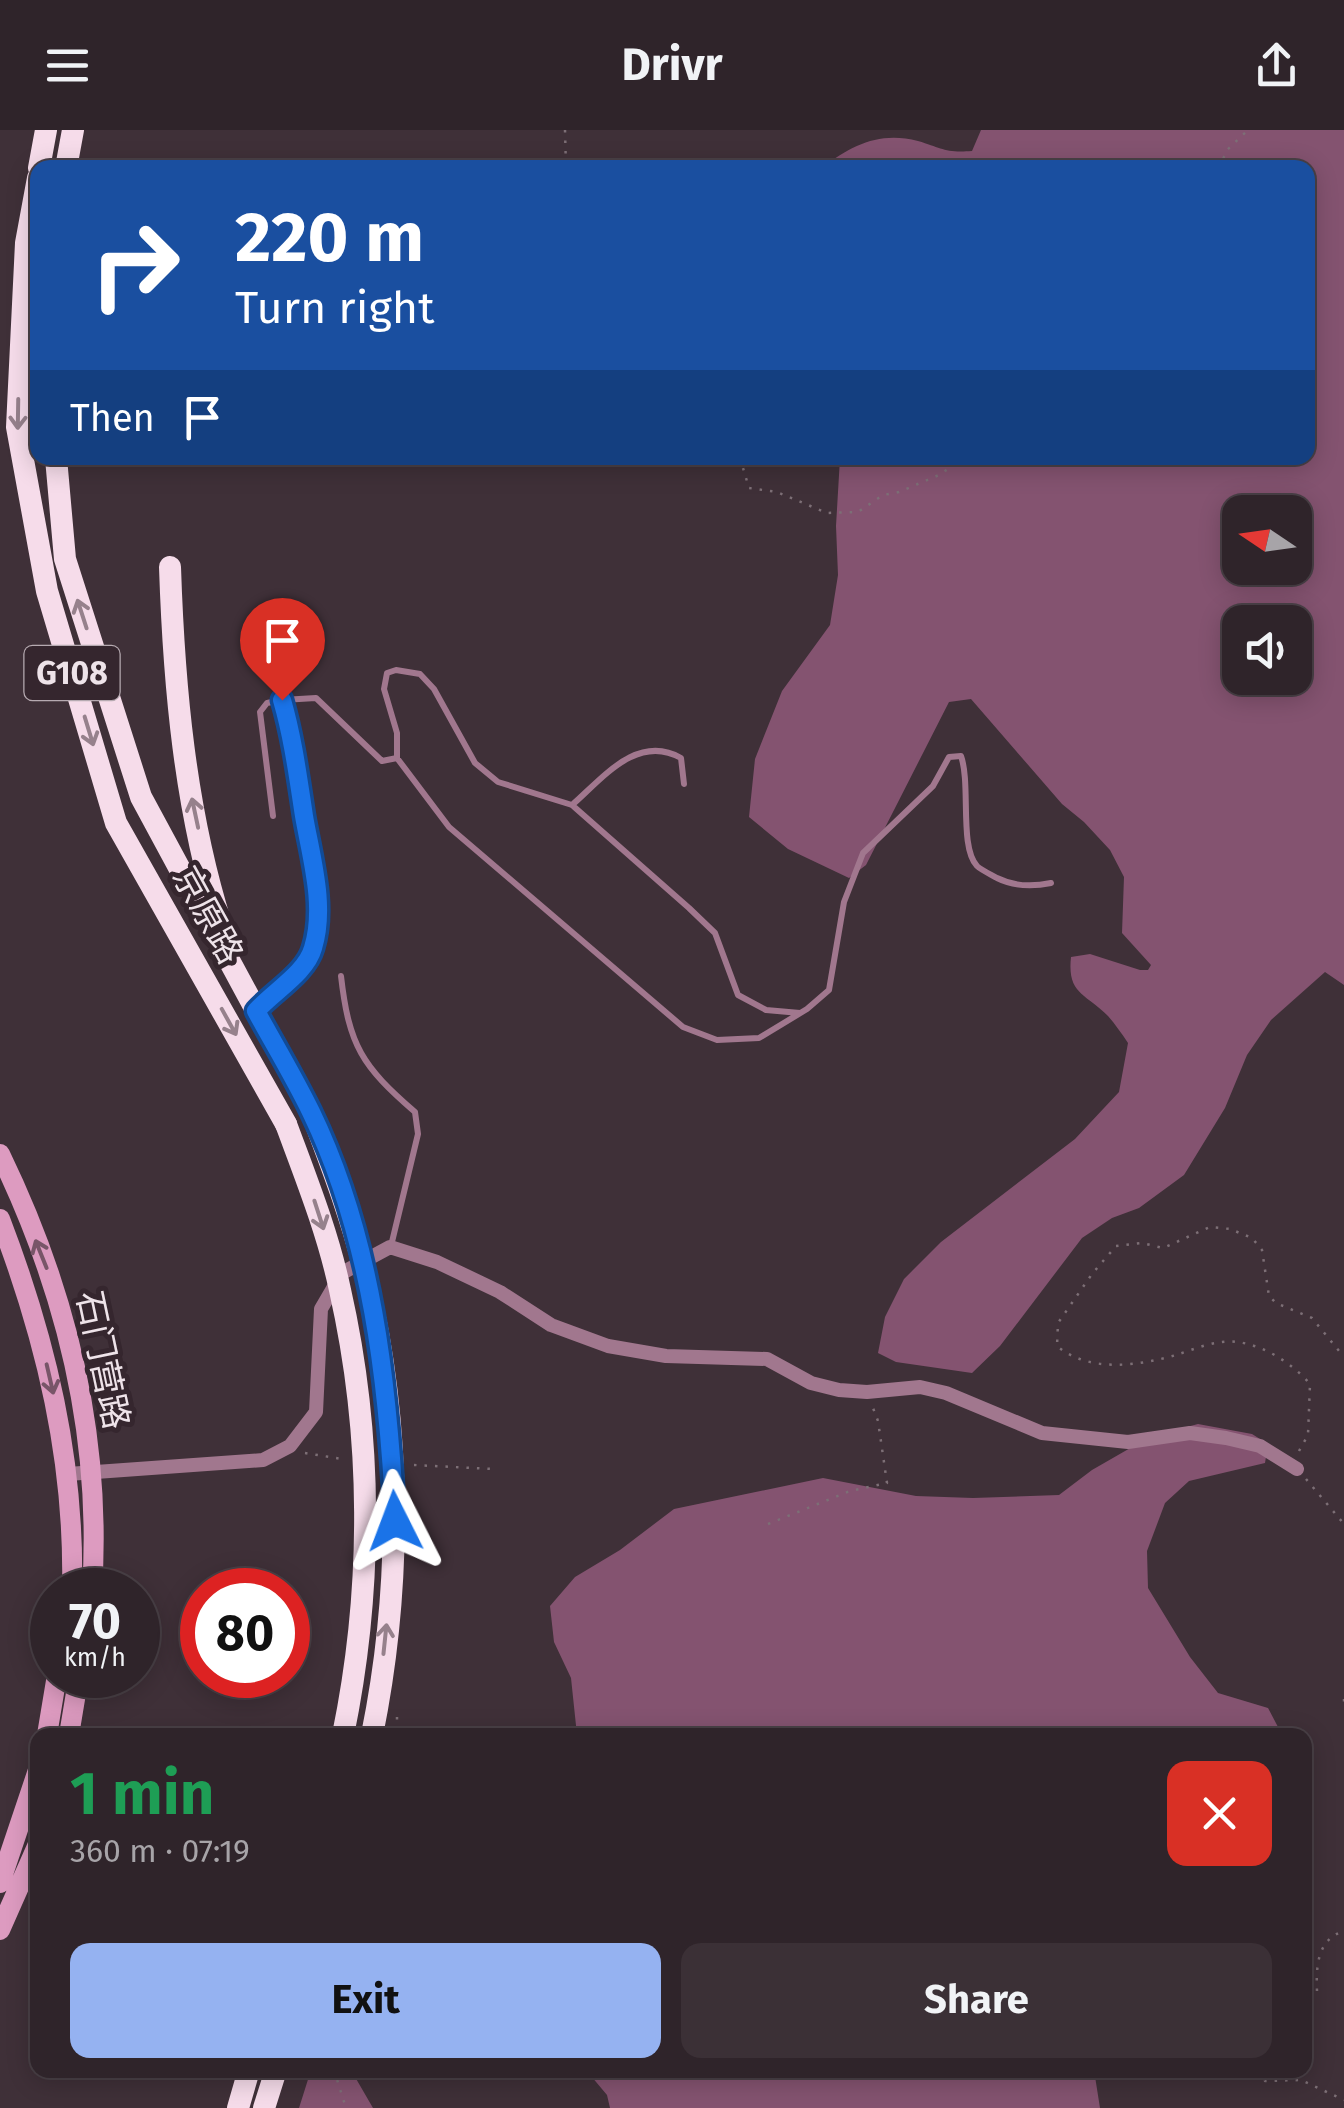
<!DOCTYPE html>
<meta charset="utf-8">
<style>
:root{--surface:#2f242a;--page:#3b3036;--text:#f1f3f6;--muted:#a7a4a8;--line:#4a4147;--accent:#95b2f1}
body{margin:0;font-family:"Fira Sans","Noto Sans SC",sans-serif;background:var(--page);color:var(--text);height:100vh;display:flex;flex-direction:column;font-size:38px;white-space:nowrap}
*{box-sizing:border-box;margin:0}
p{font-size:32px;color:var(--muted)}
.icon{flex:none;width:55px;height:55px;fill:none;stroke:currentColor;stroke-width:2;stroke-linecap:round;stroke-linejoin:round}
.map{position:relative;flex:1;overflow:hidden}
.panel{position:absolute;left:30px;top:1598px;width:1282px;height:350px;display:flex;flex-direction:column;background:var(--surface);border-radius:20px;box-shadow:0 5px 25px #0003,0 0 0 2px var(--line)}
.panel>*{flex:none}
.banner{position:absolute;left:30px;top:30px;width:1285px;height:305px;border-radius:20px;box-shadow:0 5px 25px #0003,0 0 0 2px var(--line);background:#1a4fa0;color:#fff;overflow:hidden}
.needle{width:65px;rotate:283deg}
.buttons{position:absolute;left:1222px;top:365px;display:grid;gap:20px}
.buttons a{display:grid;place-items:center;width:90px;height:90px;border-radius:20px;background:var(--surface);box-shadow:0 5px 25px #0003,0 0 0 2px var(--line);font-size:50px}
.speed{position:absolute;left:30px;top:1438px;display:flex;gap:20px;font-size:50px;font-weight:700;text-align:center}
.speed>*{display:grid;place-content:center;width:130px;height:130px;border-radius:50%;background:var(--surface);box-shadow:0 5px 25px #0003,0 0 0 2px var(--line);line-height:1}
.speed small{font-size:25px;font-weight:400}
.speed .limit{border:15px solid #d22;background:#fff;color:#111}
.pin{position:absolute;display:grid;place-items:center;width:85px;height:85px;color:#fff;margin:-102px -42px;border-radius:50% 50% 50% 0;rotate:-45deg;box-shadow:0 0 10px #0007}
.pin .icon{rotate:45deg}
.me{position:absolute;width:110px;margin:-55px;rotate:357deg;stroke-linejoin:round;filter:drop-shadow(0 0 8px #0008)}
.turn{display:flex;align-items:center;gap:35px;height:210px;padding:0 40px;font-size:45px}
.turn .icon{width:130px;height:130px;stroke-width:2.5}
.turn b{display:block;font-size:70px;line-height:85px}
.then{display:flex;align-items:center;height:95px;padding:0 40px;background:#0003;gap:20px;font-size:38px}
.round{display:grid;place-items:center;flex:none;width:105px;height:105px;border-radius:20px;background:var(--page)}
.summary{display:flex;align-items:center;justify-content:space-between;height:170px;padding:0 40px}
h1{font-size:60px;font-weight:700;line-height:75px;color:#1e9e55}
.action{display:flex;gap:20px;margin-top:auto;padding:20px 40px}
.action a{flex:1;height:115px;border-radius:20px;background:var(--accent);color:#111;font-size:40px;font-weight:700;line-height:115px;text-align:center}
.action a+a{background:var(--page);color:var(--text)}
header{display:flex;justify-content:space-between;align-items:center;height:130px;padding:0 40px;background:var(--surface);font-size:45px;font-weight:700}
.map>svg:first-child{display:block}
.forest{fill:#845370;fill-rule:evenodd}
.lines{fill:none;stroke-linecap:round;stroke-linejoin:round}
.path{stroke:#7d6f76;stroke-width:2.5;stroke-dasharray:2.5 8;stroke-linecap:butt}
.service{stroke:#a1778e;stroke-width:6}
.minor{stroke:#a1778e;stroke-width:14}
.secondary{stroke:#dd9bc0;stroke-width:20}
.trunk{stroke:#f6dcea;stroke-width:22}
.trunk-bridge{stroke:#f6dcea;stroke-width:22}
.oneway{stroke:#96818c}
.oneway2{stroke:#785568}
.route-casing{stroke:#114b97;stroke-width:25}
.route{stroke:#1a73e8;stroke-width:18}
.labels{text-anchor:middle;stroke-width:10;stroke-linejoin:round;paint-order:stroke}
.shield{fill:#35262e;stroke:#b6aab1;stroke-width:2.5}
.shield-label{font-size:32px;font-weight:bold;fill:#eee3e9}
.street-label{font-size:35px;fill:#eee3e9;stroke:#35262e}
</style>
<header><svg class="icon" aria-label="menu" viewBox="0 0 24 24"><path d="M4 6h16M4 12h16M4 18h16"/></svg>Drivr<svg class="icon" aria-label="share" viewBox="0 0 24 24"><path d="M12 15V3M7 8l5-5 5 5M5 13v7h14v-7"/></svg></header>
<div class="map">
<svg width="1344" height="1978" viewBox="0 0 1344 1978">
<rect width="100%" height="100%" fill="#3f3038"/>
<path class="forest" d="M981,0h363v855l-19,-13 -54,48 -24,35 -22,53 -41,67 -45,33 -27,10 -30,20 -82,108 -28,27 -76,-11 -18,-9 7,-36 19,-38 37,-37 134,-103 44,-47 9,-49c-6,-9 -13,-19 -20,-27 -23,-23 -41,-22 -37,-59l19,-3 50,16h8l3,-5 -29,-32 2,-56 -14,-27 -26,-28 -22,-18 -91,-105 -22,3 -83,163 -17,13 -61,-29 -39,-32 6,-58 27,-68 48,-66 8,-50 -2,-49 4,-68h468v-290l-485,-1c29,-22 57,-36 95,-26 24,7 26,12 54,10zM1240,382h55v56h-55zM1240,492h55v56h-55z
M1198,1294l54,10 16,10 -3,19 -76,18 -24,22 -18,48 1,37 42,69 28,36 50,15 10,19 -2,8h-699l-6,-57 -17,-36 -4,-36 25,-29 45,-27 54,-41 149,-31 93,18 57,2 86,-3 33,-25 40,-23 32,-14z
M311,1940h40l22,38h-74z
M586,1940h508l6,38h-490l-3,-13z"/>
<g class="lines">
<path class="path" d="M565,0l1,38
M1219,38l8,-18 21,-20
M740,328l9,30 28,4 50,21 31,-1 25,-17 16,-3 40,-17 25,-17
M1299,1321l9,-16 2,-51c-17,-20 -46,-39 -73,-42 -20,-3 -42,7 -61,13 -38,11 -87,18 -119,-9l1,-23 34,-49 24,-28 26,-3 21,5 47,-21 20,2 22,9 10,12 7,46 7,7 36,15 32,39
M305,1323l37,6
M414,1335l79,4
M1306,1349l38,45
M768,1394l82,-33 37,-8 -9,-62 -5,-13
M1344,1569v8
M397,1587v18
M1317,1861c-1,-24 0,-52 27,-60
M334,1940l12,38
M1262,1940l3,11 36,-1 43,20"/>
<path class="service" d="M397,628v-25l-13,-44 3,-16 9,-3 24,4 14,15 41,74 23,19 74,23 117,103 26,25 23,62 28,15 34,3
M572,675c30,-26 65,-72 109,-47l3,26
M273,686l-13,-104 7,-9 15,-3
M341,846c8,70 21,90 74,136l3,22 -27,112
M260,876c17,-19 43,-32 52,-56 16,-38 -17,-205 -30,-250l34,-2 66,63 15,-3 52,69 234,200 34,13 42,-2 48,-29 22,-19 15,-88 19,-49 70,-67 16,-29 12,-1c10,28 -2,91 16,110 4,4 15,9 20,12 18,9 35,9 54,5"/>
<path class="minor" d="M68,1344l195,-14 27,-14 26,-34 5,-103 21,-36 48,-26 47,15 63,30 51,33 57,21 58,10 101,3 44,24 28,7 28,2 53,-5 26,6 96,40 86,9 62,-9 36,5 34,8 37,23"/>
<path class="secondary" d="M0,1024c66,136 102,284 92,436
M0,1089c46,120 75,242 72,371
M47,1605l10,-60
M69,1605l10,-60
M0,1753l38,-113
M0,1800l38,-86"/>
<path class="trunk" d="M39,38l7,-38
M66,38l7,-38
M38,48l-12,65 -9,184 30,164 69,232 170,301
M56,328l9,101 76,238 171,317
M170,437c4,120 15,242 51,357
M238,1978l11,-38
M264,1978l12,-38"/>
<path class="trunk-bridge" d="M312,984c21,55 41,109 55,166 35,147 35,307 5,455
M286,994c20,54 42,109 54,166 33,146 33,299 3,445"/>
</g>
<defs><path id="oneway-shaft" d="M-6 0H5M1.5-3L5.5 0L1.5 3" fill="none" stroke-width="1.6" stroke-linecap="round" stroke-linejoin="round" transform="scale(2.5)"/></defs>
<g class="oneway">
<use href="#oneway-shaft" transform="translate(18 284) rotate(91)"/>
<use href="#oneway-shaft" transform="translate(82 484) rotate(-108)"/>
<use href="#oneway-shaft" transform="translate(89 601) rotate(73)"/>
<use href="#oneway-shaft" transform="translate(195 683) rotate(-102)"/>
<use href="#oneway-shaft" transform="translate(229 892) rotate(61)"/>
<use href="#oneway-shaft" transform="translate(319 1085) rotate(72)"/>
<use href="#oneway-shaft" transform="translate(385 1509) rotate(-84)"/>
</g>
<g class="oneway2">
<use href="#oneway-shaft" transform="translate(41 1124) rotate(-112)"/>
<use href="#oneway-shaft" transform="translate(50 1249) rotate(77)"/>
</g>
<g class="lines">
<g class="route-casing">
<path id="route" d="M282,570c11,38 16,77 22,116 7,41 22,90 9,132 -7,25 -39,43 -57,63 18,33 38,66 55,101 61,126 77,271 84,409"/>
</g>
<use href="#route" class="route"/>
</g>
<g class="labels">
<rect class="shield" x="24.5" y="516" width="95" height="54" rx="8"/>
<g class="shield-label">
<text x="72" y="554">G108</text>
</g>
<g class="street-label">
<text transform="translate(208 785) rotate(61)" y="12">京原路</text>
<text transform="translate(103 1230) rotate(78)" y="12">石门营路</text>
</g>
</g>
</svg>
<div class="buttons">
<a><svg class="needle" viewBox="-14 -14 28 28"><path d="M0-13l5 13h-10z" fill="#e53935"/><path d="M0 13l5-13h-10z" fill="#a7a4a8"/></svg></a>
<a><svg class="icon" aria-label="sound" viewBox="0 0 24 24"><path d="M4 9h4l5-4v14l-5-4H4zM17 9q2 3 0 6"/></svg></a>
</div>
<div class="speed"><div>70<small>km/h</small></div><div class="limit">80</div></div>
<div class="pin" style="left:282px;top:570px;background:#d93025"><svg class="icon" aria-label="arrive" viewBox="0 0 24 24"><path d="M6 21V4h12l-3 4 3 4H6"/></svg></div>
<svg class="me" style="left:395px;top:1391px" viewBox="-20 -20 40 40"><path d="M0-17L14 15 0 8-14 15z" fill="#1a73e8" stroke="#fff" stroke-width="4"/></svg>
<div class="banner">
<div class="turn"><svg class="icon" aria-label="right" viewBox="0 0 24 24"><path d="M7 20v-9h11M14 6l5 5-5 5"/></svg><div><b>220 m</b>Turn right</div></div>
<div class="then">Then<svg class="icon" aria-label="arrive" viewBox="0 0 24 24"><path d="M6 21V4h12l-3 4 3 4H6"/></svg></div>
</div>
<section class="panel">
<div class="summary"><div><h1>1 min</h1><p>360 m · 07:19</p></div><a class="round" style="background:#d93025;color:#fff"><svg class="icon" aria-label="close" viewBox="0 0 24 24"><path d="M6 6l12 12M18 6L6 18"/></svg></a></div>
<div class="action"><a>Exit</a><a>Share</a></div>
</section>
</div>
